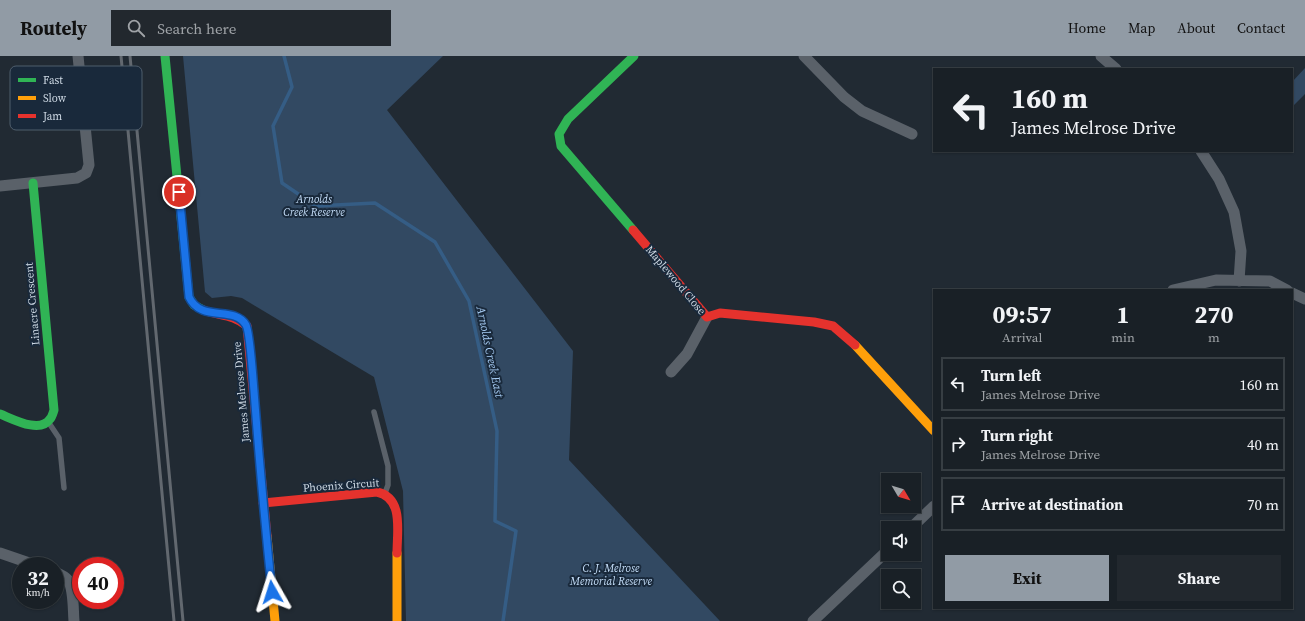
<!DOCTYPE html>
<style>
:root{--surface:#192026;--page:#22282e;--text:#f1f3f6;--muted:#9fa3a7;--line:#373e43;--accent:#919ba5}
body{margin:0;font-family:"Source Serif 4",serif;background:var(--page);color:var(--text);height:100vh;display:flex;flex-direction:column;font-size:15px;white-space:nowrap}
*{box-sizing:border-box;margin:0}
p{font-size:13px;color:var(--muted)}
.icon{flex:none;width:22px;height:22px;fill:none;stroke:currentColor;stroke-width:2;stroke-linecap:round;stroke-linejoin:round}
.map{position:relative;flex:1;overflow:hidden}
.side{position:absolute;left:933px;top:233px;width:360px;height:320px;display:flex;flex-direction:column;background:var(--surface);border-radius:0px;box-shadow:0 1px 3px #0004,0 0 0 1px var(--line)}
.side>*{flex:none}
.hud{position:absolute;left:933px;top:12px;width:360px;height:84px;border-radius:0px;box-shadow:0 1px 3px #0004,0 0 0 1px var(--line);background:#192026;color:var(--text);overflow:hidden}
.needle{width:26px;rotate:128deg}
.controls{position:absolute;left:881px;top:417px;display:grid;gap:8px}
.controls a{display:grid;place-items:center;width:40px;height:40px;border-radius:0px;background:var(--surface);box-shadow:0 1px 3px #0004,0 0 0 1px var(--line);font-size:20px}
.speed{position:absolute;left:12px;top:501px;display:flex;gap:8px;font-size:20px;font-weight:700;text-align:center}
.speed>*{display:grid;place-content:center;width:52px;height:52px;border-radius:50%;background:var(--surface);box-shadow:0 1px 3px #0004,0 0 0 1px var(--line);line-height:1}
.speed small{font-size:10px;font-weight:400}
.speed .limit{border:6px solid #d22;background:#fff;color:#111}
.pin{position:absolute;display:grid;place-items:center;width:34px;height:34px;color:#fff;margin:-17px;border:2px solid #fff;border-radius:50%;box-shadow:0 1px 4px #0007}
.me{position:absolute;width:44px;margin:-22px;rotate:354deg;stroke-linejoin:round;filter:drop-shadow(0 0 3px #0008)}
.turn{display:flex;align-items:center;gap:14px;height:84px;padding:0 12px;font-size:18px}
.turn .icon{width:52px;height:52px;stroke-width:2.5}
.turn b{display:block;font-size:28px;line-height:34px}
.eta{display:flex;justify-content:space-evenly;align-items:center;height:68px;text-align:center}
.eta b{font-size:24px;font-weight:700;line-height:28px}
.action{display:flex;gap:8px;margin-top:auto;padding:8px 12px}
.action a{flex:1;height:46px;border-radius:0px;background:var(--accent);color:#111;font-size:16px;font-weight:700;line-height:46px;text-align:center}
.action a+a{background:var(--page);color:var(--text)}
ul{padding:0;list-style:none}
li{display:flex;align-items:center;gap:12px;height:54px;margin:0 8px 6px;padding:0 4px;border:2px solid var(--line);border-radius:0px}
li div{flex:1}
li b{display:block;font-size:15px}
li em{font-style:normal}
header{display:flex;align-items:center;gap:24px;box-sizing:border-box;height:56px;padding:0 20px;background:var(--accent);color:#111}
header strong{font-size:19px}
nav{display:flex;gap:22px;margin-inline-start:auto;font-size:14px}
.search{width:280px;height:36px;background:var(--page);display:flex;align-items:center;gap:10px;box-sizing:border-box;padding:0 14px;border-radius:0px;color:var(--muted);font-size:15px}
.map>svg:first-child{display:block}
.green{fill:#324962}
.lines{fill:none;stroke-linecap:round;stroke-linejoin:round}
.stream{stroke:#355d85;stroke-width:3.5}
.lane{stroke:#5a6169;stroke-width:5.5}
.street{stroke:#5a6169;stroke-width:11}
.fast{stroke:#30b455;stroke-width:9}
.slow{stroke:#ff9f0a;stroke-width:9}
.jam{stroke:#e5322d;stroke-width:9}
.rail{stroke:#62686f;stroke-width:3}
.route-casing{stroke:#114b97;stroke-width:10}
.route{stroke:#1a73e8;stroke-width:7}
.labels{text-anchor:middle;stroke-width:4;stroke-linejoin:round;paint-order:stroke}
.park-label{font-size:11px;font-style:italic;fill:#c6dffa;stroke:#19293b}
.street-label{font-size:11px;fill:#cdd8e3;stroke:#19293b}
.water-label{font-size:12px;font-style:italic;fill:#a6cbf3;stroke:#19293b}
.key{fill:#19293b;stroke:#4f5e6d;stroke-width:1}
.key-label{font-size:11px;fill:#cdd8e3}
</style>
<header>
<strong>Routely</strong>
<div class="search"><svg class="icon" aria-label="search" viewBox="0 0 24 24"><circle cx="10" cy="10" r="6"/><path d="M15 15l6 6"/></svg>Search here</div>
<nav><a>Home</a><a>Map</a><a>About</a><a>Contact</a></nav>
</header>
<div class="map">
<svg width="1305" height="565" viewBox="0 0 1305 565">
<rect width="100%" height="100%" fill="#212a33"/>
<path class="green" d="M183,0h260l-56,54 186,241 -4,109 151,161h-314l-3,-130 -29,-114 -132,-79 -11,-2 -19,2 -7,-6z
M1305,12v26l-13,13v-25z"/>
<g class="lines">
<path class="stream" d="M284,0l8,31 -19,39 9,57 34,23 59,-3 60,39 34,59 28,130 -2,90 21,10 -13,90"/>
<path class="lane" d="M374,356l14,54v19l-3,8
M49,367l10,15 5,50"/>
<path class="street" d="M804,0l40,41 18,14 50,23
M1101,0l15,13
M1201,95l18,28 15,33 7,39 -2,30
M0,130l77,-8 9,-5 3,-8 -11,-109
M1173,234l43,-10 54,1 17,9
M1292,237l13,6
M671,316l16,-18 20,-37
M911,472l23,-22
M0,497l38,13
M55,516c5,2 10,4 13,8 6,9 5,31 6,41
M813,565l75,-71"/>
<path class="fast" d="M165,0l24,241 5,8 9,5
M633,174l-72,-84 -2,-12 9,-15 66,-63
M0,358c13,5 40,20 50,5 2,-2 3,-6 4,-9l-21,-227"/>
<path class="slow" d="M855,289l79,86
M267,480l8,85
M397,497v68"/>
<path class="jam" d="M633,174l74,87 13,-4 94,9 19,4 22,19
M203,254c17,6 30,4 44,16l20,210
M263,447l114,-11c27,6 20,39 20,61"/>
<path class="rail" d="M121,0l53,565
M130,0l53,565"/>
</g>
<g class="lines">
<g class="route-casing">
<path id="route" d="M179,136l10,105c12,26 45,8 57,28 4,7 7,55 8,66 5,67 11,134 18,201"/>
</g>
<use href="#route" class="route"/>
</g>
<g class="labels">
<g class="park-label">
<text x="314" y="147">Arnolds<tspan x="314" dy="13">Creek Reserve</tspan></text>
<text x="611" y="516">C. J. Melrose<tspan x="611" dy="13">Memorial Reserve</tspan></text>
</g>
<g class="street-label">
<text transform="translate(676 224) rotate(50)" y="4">Maplewood Close</text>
<text transform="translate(32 248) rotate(-95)" y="4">Linacre Crescent</text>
<text transform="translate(241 336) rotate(-95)" y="4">James Melrose Drive</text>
<text transform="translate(341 429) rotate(-4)" y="4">Phoenix Circuit</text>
</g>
<g class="water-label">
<text transform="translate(490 296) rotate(78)" y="4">Arnolds Creek East</text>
</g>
</g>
<rect x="10" y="10" width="132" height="64" rx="6" class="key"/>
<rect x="18" y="22" width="18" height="4" fill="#30b455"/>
<rect x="18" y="40" width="18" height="4" fill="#ff9f0a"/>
<rect x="18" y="58" width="18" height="4" fill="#e5322d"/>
<g class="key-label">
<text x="43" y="28">Fast</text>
<text x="43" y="46">Slow</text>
<text x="43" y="64">Jam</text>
</g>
</svg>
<div class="controls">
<a><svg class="needle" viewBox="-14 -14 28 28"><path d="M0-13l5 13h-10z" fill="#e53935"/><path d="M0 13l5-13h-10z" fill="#9fa3a7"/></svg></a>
<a><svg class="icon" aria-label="sound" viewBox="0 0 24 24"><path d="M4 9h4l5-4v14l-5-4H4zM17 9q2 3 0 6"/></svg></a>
<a><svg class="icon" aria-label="search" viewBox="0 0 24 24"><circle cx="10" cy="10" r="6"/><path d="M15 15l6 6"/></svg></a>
</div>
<div class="speed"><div>32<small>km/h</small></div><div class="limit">40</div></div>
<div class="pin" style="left:179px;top:136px;background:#d93025"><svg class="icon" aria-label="arrive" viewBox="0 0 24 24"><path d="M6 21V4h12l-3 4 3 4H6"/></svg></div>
<svg class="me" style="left:272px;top:536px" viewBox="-20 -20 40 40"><path d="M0-17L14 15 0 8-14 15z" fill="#1a73e8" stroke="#fff" stroke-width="4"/></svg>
<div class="hud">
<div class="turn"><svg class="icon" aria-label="left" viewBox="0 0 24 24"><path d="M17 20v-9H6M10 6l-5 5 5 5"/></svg><div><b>160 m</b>James Melrose Drive</div></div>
</div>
<section class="side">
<div class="eta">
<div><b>09:57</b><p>Arrival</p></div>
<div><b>1</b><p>min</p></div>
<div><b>270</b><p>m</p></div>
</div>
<ul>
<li><svg class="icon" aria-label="left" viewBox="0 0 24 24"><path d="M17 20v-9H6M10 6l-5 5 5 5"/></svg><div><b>Turn left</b><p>James Melrose Drive</p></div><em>160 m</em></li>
<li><svg class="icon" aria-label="right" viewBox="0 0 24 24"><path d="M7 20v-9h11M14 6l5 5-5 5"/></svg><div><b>Turn right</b><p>James Melrose Drive</p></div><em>40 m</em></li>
<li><svg class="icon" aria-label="arrive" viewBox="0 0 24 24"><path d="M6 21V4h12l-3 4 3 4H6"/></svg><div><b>Arrive at destination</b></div><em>70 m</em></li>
</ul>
<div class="action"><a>Exit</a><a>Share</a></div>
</section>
</div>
